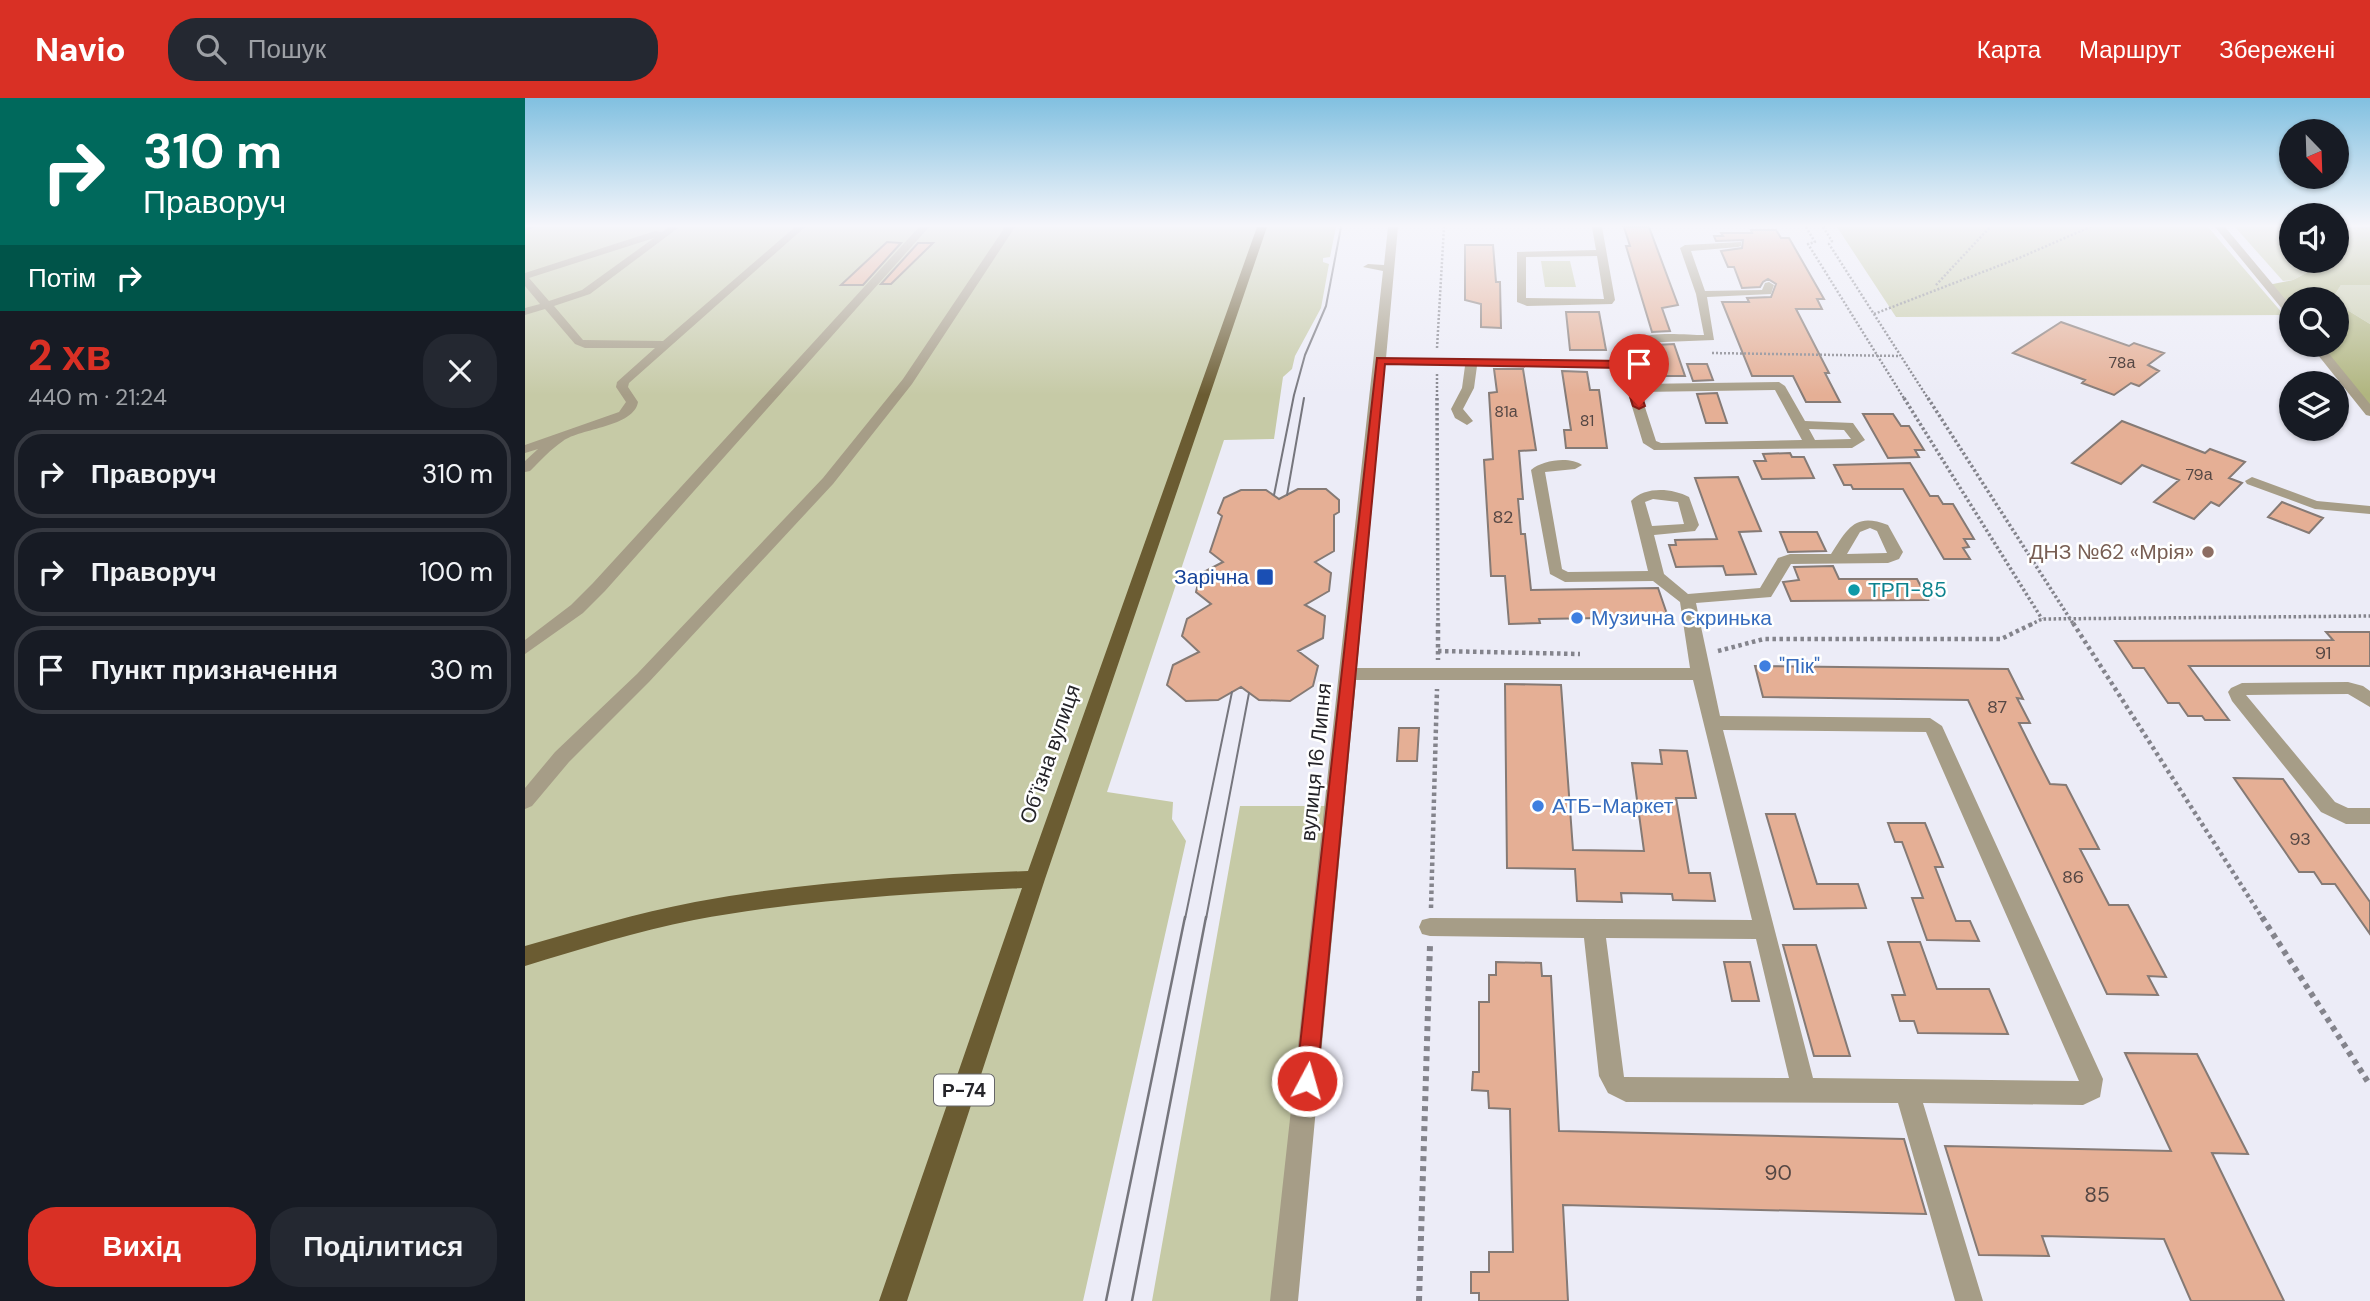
<!DOCTYPE html>
<html lang="uk">
<meta charset="utf-8">
<style>
:root{--surface:#171b24;--page:#242831;--text:#f1f3f6;--muted:#9ea1a6;--line:#363941;--accent:#d93025}
body{margin:0;font-family:"DM Sans",sans-serif;background:var(--page);color:var(--text);height:100vh;display:flex;flex-direction:column;font-size:26px;white-space:nowrap}
*{box-sizing:border-box;margin:0}
p{font-size:23px;color:var(--muted)}
.icon{flex:none;width:38px;height:38px;fill:none;stroke:currentColor;stroke-width:2;stroke-linecap:round;stroke-linejoin:round}
.map{position:relative;flex:1;overflow:hidden}
.side{display:flex;flex-direction:column;background:var(--surface);width:525px}
.side>*{flex:none}
.banner{background:#00695c;color:#fff;overflow:hidden}
.needle{width:46px;rotate:157deg}
.buttons{position:absolute;left:1754px;top:21px;display:grid;gap:14px}
.buttons a{display:grid;place-items:center;width:70px;height:70px;border-radius:50%;background:var(--surface);box-shadow:0 2px 5px #0004;font-size:35px}
.pin{position:absolute;display:grid;place-items:center;width:60px;height:60px;color:#fff;margin:-72px -30px;border-radius:50% 50% 50% 0;rotate:-45deg;box-shadow:0 0 7px #0007}
.pin .icon{rotate:45deg}
.me{position:absolute;width:77px;margin:-38px;rotate:6deg;stroke-linejoin:round;filter:drop-shadow(0 0 5px #0008)}
.turn{display:flex;align-items:center;gap:24px;height:147px;padding:0 28px;font-size:32px}
.turn .icon{width:91px;height:91px;stroke-width:2.5}
.turn b{display:block;font-size:49px;line-height:60px}
.then{display:flex;align-items:center;height:66px;padding:0 28px;background:#0003;gap:14px;font-size:26px}
.round{display:grid;place-items:center;flex:none;width:74px;height:74px;border-radius:28px;background:var(--page)}
.summary{display:flex;align-items:center;justify-content:space-between;height:119px;padding:0 28px}
h1{font-size:42px;font-weight:800;line-height:52px;color:var(--accent)}
.primary-button{display:flex;gap:14px;margin-top:auto;padding:14px 28px}
.primary-button a{flex:1;height:80px;border-radius:28px;background:var(--accent);color:#fff;font-size:28px;font-weight:800;line-height:80px;text-align:center}
.primary-button a+a{background:var(--page);color:var(--text)}
ul{padding:0;list-style:none}
li{display:flex;align-items:center;gap:21px;height:88px;margin:0 14px 10px;padding:0 14px;border:4px solid var(--line);border-radius:28px}
li div{flex:1}
li b{display:block;font-size:26px}
li em{font-style:normal}
header{display:flex;align-items:center;gap:42px;box-sizing:border-box;height:98px;padding:0 35px;background:var(--accent);color:#fff}
header strong{font-size:33px}
nav{display:flex;gap:38px;margin-inline-start:auto;font-size:24px}
.search{width:490px;height:63px;background:var(--page);display:flex;align-items:center;gap:18px;box-sizing:border-box;padding:0 24px;border-radius:28px;color:var(--muted);font-size:26px}
main{display:flex;flex:1;min-height:0}
.map>svg:first-child{display:block}
.green{fill:#c6caa6}
.forest{fill:#b0b57f}
.building{fill:#e5af95;stroke:#857a75;stroke-width:2}
.lines{fill:none;stroke-linecap:round;stroke-linejoin:round}
.path-far3{stroke:#84848c;stroke-width:2.5;stroke-dasharray:2 2;stroke-linecap:butt}
.path-far2{stroke:#84848c;stroke-width:3.5;stroke-dasharray:2.5 2.5;stroke-linecap:butt}
.path-far1{stroke:#84848c;stroke-width:4.5;stroke-dasharray:3.5 3.5;stroke-linecap:butt}
.path{stroke:#84848c;stroke-width:6;stroke-dasharray:5 5;stroke-linecap:butt}
.minor{fill:#a69d87;fill-rule:evenodd}
.major{fill:#6b5c32;fill-rule:evenodd}
.tram-far1{stroke:#76767d;stroke-width:2}
.tram{stroke:#76767d;stroke-width:2.5}
.route{fill:#d93025;stroke:#8d1f18;stroke-width:2}
.education-dot{fill:#8d6e63;stroke:#fff;stroke-width:2.5}
.transit-dot{fill:#1a4fb4;stroke:#fff;stroke-width:2.5}
.culture-dot{fill:#0f9aa8;stroke:#fff;stroke-width:2.5}
.shop-dot{fill:#3f7fe0;stroke:#fff;stroke-width:2.5}
.labels{text-anchor:middle;stroke-width:5;stroke-linejoin:round;paint-order:stroke}
.far-number-label{font-size:16px;fill:#554744}
.number-label{font-size:18px;fill:#554744}
.shield{fill:#fff;stroke:#666669;stroke-width:2}
.shield-label{font-size:19px;font-weight:bold;fill:#252429}
.education-label{font-size:21px;fill:#785e54;stroke:#fff;text-anchor:end}
.transit-label{font-size:21px;fill:#164399;stroke:#fff;text-anchor:end}
.culture-label{font-size:21px;fill:#0d838f;stroke:#fff;text-anchor:start}
.shop-label{font-size:21px;fill:#366cbe;stroke:#fff;text-anchor:start}
.street-label{font-size:21px;fill:#252429;stroke:#fff}
.near-number-label{font-size:21px;fill:#554744}
</style>
<header>
<strong>Navio</strong>
<div class="search"><svg class="icon" aria-label="search" viewBox="0 0 24 24"><circle cx="10" cy="10" r="6"/><path d="M15 15l6 6"/></svg>Пошук</div>
<nav><a>Карта</a><a>Маршрут</a><a>Збережені</a></nav>
</header>
<main>
<section class="side">
<div class="banner">
<div class="turn"><svg class="icon" aria-label="right" viewBox="0 0 24 24"><path d="M7 20v-9h11M14 6l5 5-5 5"/></svg><div><b>310 m</b>Праворуч</div></div>
<div class="then">Потім<svg class="icon" aria-label="right" viewBox="0 0 24 24"><path d="M7 20v-9h11M14 6l5 5-5 5"/></svg></div>
</div>
<div class="summary"><div><h1>2 хв</h1><p>440 m · 21:24</p></div><a class="round"><svg class="icon" aria-label="close" viewBox="0 0 24 24"><path d="M6 6l12 12M18 6L6 18"/></svg></a></div>
<ul>
<li><svg class="icon" aria-label="right" viewBox="0 0 24 24"><path d="M7 20v-9h11M14 6l5 5-5 5"/></svg><div><b>Праворуч</b></div><em>310 m</em></li>
<li><svg class="icon" aria-label="right" viewBox="0 0 24 24"><path d="M7 20v-9h11M14 6l5 5-5 5"/></svg><div><b>Праворуч</b></div><em>100 m</em></li>
<li><svg class="icon" aria-label="arrive" viewBox="0 0 24 24"><path d="M6 21V4h12l-3 4 3 4H6"/></svg><div><b>Пункт призначення</b></div><em>30 m</em></li>
</ul>
<div class="primary-button"><a>Вихід</a><a>Поділитися</a></div>
</section>
<div class="map">
<svg width="1845" height="1203" viewBox="0 0 1845 1203">
<rect width="100%" height="100%" fill="#ececf7"/>
<path class="green" d="M0,129h811l-6,30 -7,1v4l6,2 -8,44 -26,48 -3,13 -9,8 -9,62 -50,1 -117,352 66,10 -1,17 14,22 -103,460h-558z
M1312,129h371l76,88 -388,2z
M1710,129h56v34h38l-36,19 -10,1z
M1016,163h29l6,26h-31z
M1816,187h29v39l-34,-21v-4h-4z
M715,708h94l-50,495h-132z"/>
<path class="forest" d="M1811,129h34v58h-29l-9,14h-41v14l-23,-28 25,-5 36,-19h7z
M1811,205l34,21v88l-54,-67h20z"/>
<path class="building" d="M1099,129h25l29,78 -16,3 8,23 -18,1 -26,-86h4z
M1226,132h25l5,8h8l35,61h-7l5,10h-26l33,64h-4l15,29h-34l-13,-26h-41l-30,-74h27l-2,-4 24,-1 5,-13 -8,-5 -5,3 -3,5 -18,1 -8,-21h-6l-7,-16 21,-3 1,-8 -27,1 -2,-5h9l-2,-3h31z
M362,144l14,1 -38,42h-22z
M393,145h15l-42,41h-10z
M940,147h28l3,37h4l1,46 -20,-1v-23l-16,-4z
M1041,214h33l7,38h-36z
M1536,224l68,24 5,-3 30,10 -16,12 11,6 -20,15 -8,-3 -17,12 -32,-12 3,-3 -72,-27z
M1149,246l11,32h-20l-9,-31z
M1162,266h20l6,16 -20,1z
M969,271h29l13,81 -17,1 4,48h-5l3,35h4l6,56 127,-2 10,29 -129,2 1,4 -31,1 -4,-48h-14l-7,-116 9,-1 -4,-66 8,-1z
M1037,273l25,1 3,18h9l8,58h-41l-2,-18h7z
M1192,295l10,30h-21l-9,-29z
M1338,316h30l8,12h8l15,24h-9l4,7 -31,1z
M1597,323l83,32 5,-4 35,13 -16,16 13,5 -23,23 -8,-4 -17,17 -40,-17 25,-22 -37,-15 -21,19 -49,-21z
M1265,355l2,4h12l10,21 -52,1 -8,-18h12l-3,-7z
M1385,365l20,33h8l5,8h10l21,35h-10l5,8 -6,1 7,11h-26l-41,-70h-50l-2,-4h-7l-10,-20z
M1213,379l23,54 -22,1 17,42 -30,1 -3,-9 -47,1 -7,-22h7l-1,-5 42,-1 -22,-61z
M773,391h28l13,11v12l-5,3v36l-19,11 16,11 -2,18 -24,14 20,11 -2,22 -25,13 20,15 -5,20 -23,15 -31,-1 -18,-13 -23,13 -32,1 -19,-16 6,-20 26,-13 -17,-16 5,-17 24,-15 -15,-12 4,-18 23,-12 -13,-10 12,-36 -4,-3 6,-15 17,-8h25l13,9z
M1757,404l41,16 -14,15 -41,-16z
M1255,434h37l9,19 -38,1z
M1308,468l6,13h78l11,21 -137,1 -8,-19 16,-2 -5,-13z
M1801,534h44v34h-181l40,54h-24l-3,-4h-14l-9,-13h-11l-24,-35h-11l-18,-27 218,-1z
M1230,568l253,3 15,30 -6,-1 13,25h-11l14,28 17,33 16,1 33,64h-19l29,56h19l38,72 -18,-1 10,19 -51,-1 -139,-294 -205,-3z
M980,586l56,1 12,165 71,1 -12,-88 30,1 -2,-14 27,1 9,47h-20l13,75h21l5,28 -42,-1 -1,-6 -51,-1 1,9 -45,-1 -2,-32 -68,-1z
M874,630h20l-2,33h-20z
M1709,680l49,1 87,123v32l-35,-50h-13l-8,-12h-15z
M1241,716h29l22,70h41l8,24 -72,1z
M1363,725h37l18,44h-8l21,54h14l9,20 -52,-1 -15,-42h11l-21,-56h-7z
M1363,844h32l17,47h52l19,45 -90,-1 -4,-12h-14l-8,-26h13z
M1258,847h33l34,111h-36z
M971,864l45,1 1,13h9l8,155 345,8 22,75 -363,-9 5,96h-89v-8h-8v-21h18v-20h24l-3,-143 -21,-1 -1,-17 -16,-1 1,-18h6v-70h10v-27h7z
M1199,864h26l9,39h-27z
M1600,955l72,1 51,100 -36,-1 72,148h-93l-27,-62 -122,-3 7,20 -70,-1 -34,-109 226,5z"/>
<g class="lines">
<path class="path-far3" d="M1281,129l9,15 -7,2 97,156
M1298,129l9,14 -3,3 100,156
M1411,187l54,-58
M1349,216l145,-56 71,-31
M912,250l7,-121
M1187,255l188,3
M912,276v26"/>
<path class="path-far2" d="M912,300l1,227
M1379,300l138,221
M1403,300l146,227
M1505,527l12,-6 328,-3"/>
<path class="path-far1" d="M913,525v37
M1548,525l190,296
M913,553l142,3
M1193,553l46,-12h237l33,-16
M906,810l6,-219"/>
<path class="path" d="M1737,819l108,168
M894,1203l11,-356"/>
<path class="minor" d="M0,129h10l-10,4z
M144,129l9,1 -88,66 -36,12 29,34 80,1 132,-114h10l-176,156 -1,4 10,15c-4,25 -57,26 -75,39 -12,8 -23,20 -33,30l-5,1v-11l13,-12 -13,4v-8l94,-33 7,-10 -10,-15 1,-5 38,-34h-70l-10,-4 -30,-35 -20,6v-7l15,-4 -15,-18v-13l130,-42 7,1zM129,140l-72,52 -33,11 -20,-23z
M394,129h10l-324,364 -22,22 -58,41v-14l46,-35 22,-22z
M480,129h10l-103,157 -79,100 -184,198 -80,80 -37,44 -7,3v-21l30,-36 82,-78 186,-196 80,-99z
M863,129h10l-12,131 233,2c-3,-34 61,-25 85,-25l-8,-41 -16,-46 5,-3 56,-3v4l-3,1 -47,4 14,40 57,-1 3,-7 4,-1 5,3 -3,9 -64,3 7,43 -75,3 -6,3c-6,13 0,25 5,38l141,-2 6,4 20,35 48,2 12,17 -13,8 -198,2 -11,-7 -23,-76 -143,-1 -3,22 -11,21 10,12 -6,4 -12,-7 -4,-9 11,-21 3,-22 -80,-1 -28,303h333l-10,-66 -27,-21 -88,1 -15,-8 -19,-104c11,-10 39,-14 51,-5l-7,4 -30,3 17,97 6,3 80,-1 -17,-70c14,-15 41,-13 58,-4l10,28 -4,6 -41,4 10,39 24,20 72,-6 18,-30 12,-4h41c17,-26 24,-42 57,-29l15,27 -4,7 -11,4 -97,1 -20,33 -75,6 24,113 210,2 12,8 161,353 -3,18 -17,8 -160,-2 60,198h-28l-57,-198 -272,-1 -18,-9 -9,-17 -15,-138 -154,-2 -8,-2 -3,-7 3,-7 8,-2 322,2 -59,-240h-337l-58,621h-28l113,-1030 -20,-4 5,-3 16,1zM1250,292l27,50 -141,3 -5,-2 -16,-49zM1284,331l35,1 7,9 -36,1zM1128,401l25,3 6,22 -32,2 -7,-24zM1345,430l7,3 10,22 -40,1 13,-22zM1198,632l203,2 153,349 -266,-3zM1081,840l150,1 33,139 -165,-1z
M1067,129h10l13,73 -3,4 -85,2 -10,-4v-50l79,-2zM1072,158l7,43 -78,-1v-41z
M1690,129h10l66,79v10l-4,-1z
M1785,247h12l48,59v12l-4,-1z
M1727,379l65,24 53,5v8l-55,-5 -68,-25 -2,-3z
M1823,584l15,4 7,5v16l-22,-13 -102,1 89,107 13,6h22v16h-24l-25,-12 -89,-111 -4,-9 3,-4 11,-5z"/>
<path class="major" d="M732,129h10l-222,652 -138,422h-28l143,-413c-110,5 -220,12 -328,32 -57,11 -113,29 -169,46v-20c56,-16 112,-33 170,-44 109,-20 221,-27 333,-31z"/>
<path class="tram-far1" d="M749,397l20,-100 11,-40 21,-49 15,-79
M762,397l17,-97
M660,821l47,-227
M681,821l43,-226"/>
<path class="tram" d="M581,1203l79,-384
M607,1203l74,-384"/>
</g>
<linearGradient id="sky" x2="0" y2="1"><stop stop-color="#81c0e0"/><stop offset="0.43" stop-color="#f6f6fb"/><stop offset="1" stop-color="#f6f6fb" stop-opacity="0"/></linearGradient>
<rect width="1845" height="297" fill="url(#sky)"/>
<path class="route" d="M852,260l248,3 6,3 14,42 -6,3 -6,-3 -12,-38 -236,-4 -68,717 -3,8 -7,3 -8,-3 -3,-8z"/>
<circle class="education-dot" cx="1683" cy="454" r="7"/>
<rect class="transit-dot" x="731" y="470" width="18" height="18" rx="3.5"/>
<circle class="culture-dot" cx="1329" cy="492" r="7"/>
<g class="shop-dot">
<circle cx="1052" cy="520" r="7"/>
<circle cx="1240" cy="568" r="7"/>
<circle cx="1013" cy="708" r="7"/>
</g>
<g class="labels">
<g class="far-number-label">
<text x="1597" y="270">78а</text>
<text x="981" y="319">81а</text>
<text x="1062" y="328">81</text>
<text x="1674" y="382">79а</text>
</g>
<g class="number-label">
<text x="978" y="425">82</text>
<text x="1798" y="561">91</text>
<text x="1472" y="615">87</text>
<text x="1775" y="747">93</text>
<text x="1548" y="785">86</text>
</g>
<rect class="shield" x="409" y="976.5" width="60" height="31" rx="5"/>
<g class="shield-label">
<text x="439" y="999">Р-74</text>
</g>
<g class="education-label">
<text x="1669" y="461">ДНЗ №62 «Мрія»</text>
</g>
<g class="transit-label">
<text x="724" y="486">Зарічна</text>
</g>
<g class="culture-label">
<text x="1343" y="499">ТРП-85</text>
</g>
<g class="shop-label">
<text x="1066" y="527">Музична Скринька</text>
<text x="1254" y="575">"Пік"</text>
<text x="1027" y="715">АТБ-Маркет</text>
</g>
<g class="street-label">
<text transform="translate(525 656) rotate(-71)" y="7">Обʼїзна вулиця</text>
<text transform="translate(791 664) rotate(-84)" y="7">вулиця 16 Липня</text>
</g>
<g class="near-number-label">
<text x="1253" y="1082">90</text>
<text x="1572" y="1104">85</text>
</g>
</g>
</svg>
<div class="buttons">
<a><svg class="needle" viewBox="-14 -14 28 28"><path d="M0-13l5 13h-10z" fill="#e53935"/><path d="M0 13l5-13h-10z" fill="#9ea1a6"/></svg></a>
<a><svg class="icon" aria-label="sound" viewBox="0 0 24 24"><path d="M4 9h4l5-4v14l-5-4H4zM17 9q2 3 0 6"/></svg></a>
<a><svg class="icon" aria-label="search" viewBox="0 0 24 24"><circle cx="10" cy="10" r="6"/><path d="M15 15l6 6"/></svg></a>
<a><svg class="icon" aria-label="layers" viewBox="0 0 24 24"><path d="M12 4l9 5-9 5-9-5zM3 14l9 5 9-5"/></svg></a>
</div>
<div class="pin" style="left:1114px;top:308px;background:#d93025"><svg class="icon" aria-label="arrive" viewBox="0 0 24 24"><path d="M6 21V4h12l-3 4 3 4H6"/></svg></div>
<svg class="me" style="left:782px;top:983px" viewBox="-20 -20 40 40"><circle r="17" fill="#d93025" stroke="#fff" stroke-width="3"/><path d="M0-11L8 9 0 5-8 9z" fill="#fff"/></svg>
</div>
</main>
